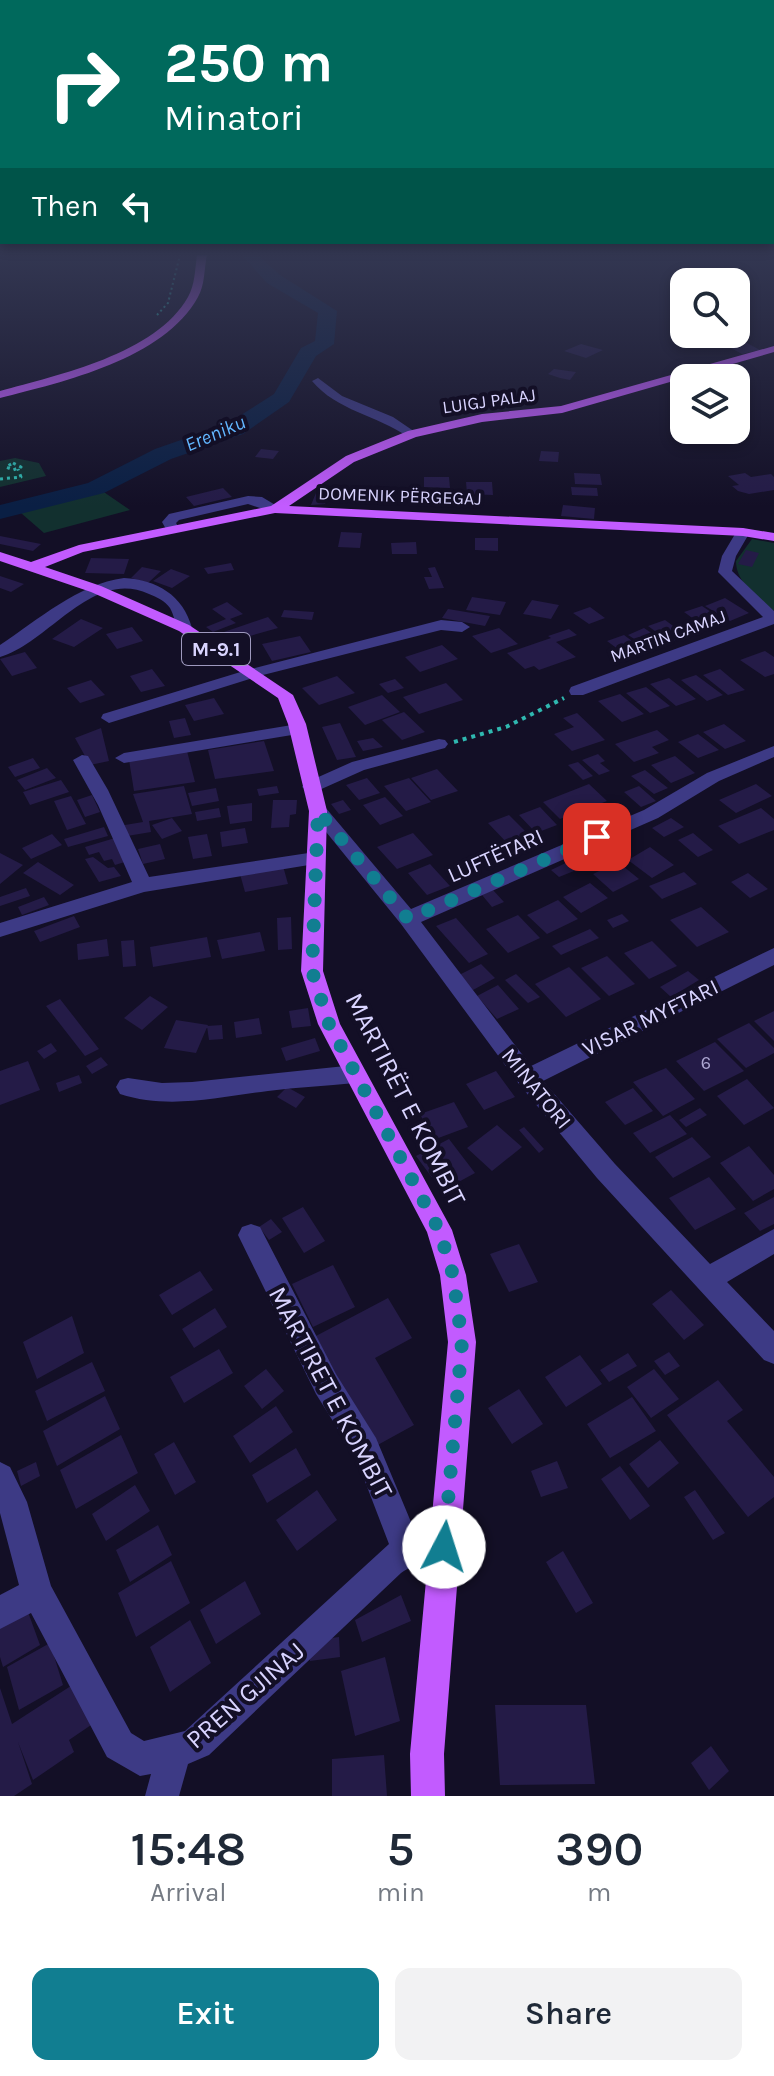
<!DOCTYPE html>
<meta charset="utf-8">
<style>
:root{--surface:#fff;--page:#f2f2f3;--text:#1f2937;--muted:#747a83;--accent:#117e91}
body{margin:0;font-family:Karla,sans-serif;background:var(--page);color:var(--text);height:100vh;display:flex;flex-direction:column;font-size:30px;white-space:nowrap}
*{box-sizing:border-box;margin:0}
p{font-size:26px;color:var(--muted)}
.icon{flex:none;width:44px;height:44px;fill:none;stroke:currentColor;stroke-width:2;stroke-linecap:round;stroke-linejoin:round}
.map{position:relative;height:1796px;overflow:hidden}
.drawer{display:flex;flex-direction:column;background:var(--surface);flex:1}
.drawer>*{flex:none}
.top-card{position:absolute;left:0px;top:0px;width:774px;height:244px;box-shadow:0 4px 12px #0003;background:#00695c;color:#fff;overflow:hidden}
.tools{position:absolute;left:670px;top:268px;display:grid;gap:16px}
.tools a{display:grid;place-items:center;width:80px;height:80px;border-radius:16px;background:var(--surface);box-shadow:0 4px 12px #0003;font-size:40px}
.pin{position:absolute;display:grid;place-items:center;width:68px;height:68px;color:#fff;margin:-34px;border-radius:16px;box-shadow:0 4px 12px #0006}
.me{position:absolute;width:88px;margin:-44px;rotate:5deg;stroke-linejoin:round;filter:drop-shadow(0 0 6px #0008)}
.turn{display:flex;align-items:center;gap:28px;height:168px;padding:0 32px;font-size:36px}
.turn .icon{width:104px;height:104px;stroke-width:2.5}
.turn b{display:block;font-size:56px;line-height:68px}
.then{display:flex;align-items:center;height:76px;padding:0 32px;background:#0003;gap:16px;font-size:30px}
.eta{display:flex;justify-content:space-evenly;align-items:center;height:136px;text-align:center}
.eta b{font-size:48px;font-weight:600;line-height:56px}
.action{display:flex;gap:16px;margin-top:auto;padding:16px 32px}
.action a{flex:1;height:92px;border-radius:16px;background:var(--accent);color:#fff;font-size:32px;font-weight:600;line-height:92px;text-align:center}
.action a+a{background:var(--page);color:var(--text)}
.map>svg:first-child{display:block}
.green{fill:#12302f}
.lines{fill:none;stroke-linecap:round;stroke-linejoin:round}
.river{fill:#0a1f44;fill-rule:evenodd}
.building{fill:#241b47}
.path-far2{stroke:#2fb8b0;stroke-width:2;stroke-dasharray:2 3;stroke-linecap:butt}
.path-far1{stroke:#2fb8b0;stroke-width:3;stroke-dasharray:3 4;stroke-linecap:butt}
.path{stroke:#2fb8b0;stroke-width:4;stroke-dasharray:4 5;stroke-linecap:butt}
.minor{fill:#3d3a85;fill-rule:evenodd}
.major{fill:#c25bff;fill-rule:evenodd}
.route{stroke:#117e91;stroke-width:14;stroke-dasharray:0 25.2}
.labels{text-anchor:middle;stroke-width:8;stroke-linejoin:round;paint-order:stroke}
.far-street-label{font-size:18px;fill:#d9d4ff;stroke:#130f26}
.number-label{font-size:18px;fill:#aca6d1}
.far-water-label{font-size:20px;font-style:italic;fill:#62b6ff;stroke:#130f26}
.shield{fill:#130f26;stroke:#9e99be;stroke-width:2}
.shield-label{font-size:20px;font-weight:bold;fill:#d9d4ff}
.street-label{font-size:22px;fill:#d9d4ff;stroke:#130f26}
.near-street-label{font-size:26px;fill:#d9d4ff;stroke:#130f26}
</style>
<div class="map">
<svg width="774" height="1796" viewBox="0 0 774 1796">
<rect width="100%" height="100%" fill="#130f26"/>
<path class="green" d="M15,458l24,5 7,13 -46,11v-26z
M95,486l35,24 -86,23 -23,-20z
M752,539l22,4v68c-16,-13 -38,-28 -38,-50z"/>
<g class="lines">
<path class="river" d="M242,255h16l22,20 57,36 -3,33 -18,12 -27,46 -46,32 -72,25 -67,34 -104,26v-14l88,-22 67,-34 72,-25 47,-30 27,-46 14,-7 3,-28 -51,-30z"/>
</g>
<path class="building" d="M719,334l12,6 -17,4 -13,-6z
M747,343l13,7 -18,4 -13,-7z
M581,344l22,6 -17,8 -22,-7z
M554,369l22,3 -6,8 -10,-2 -12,-4z
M261,449l18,2 -6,8 -18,-2z
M541,451l18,1 -1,10 -19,-1z
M574,473l26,1 2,11 -27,-1z
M745,473l6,4 20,-3 3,3v13l-25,4 -11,-3 -6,-5 7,-1 -11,-9z
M424,477h25l1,11 -26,-1z
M466,482h26l1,13 -26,-1z
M571,487l26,1 1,8 -26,-1z
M223,488l9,9 -38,9 -8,-9z
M316,493h14l-5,11 -14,1z
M563,505l32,3 -1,11 -33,-3z
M341,532l21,1 -2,15 -22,-1z
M0,536l41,8 -8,7 -33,-7z
M475,538h23v13l-23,-1z
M416,542l1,12h-25l-1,-11z
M746,550l13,3 -7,14 -14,-3z
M91,558l38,1 -5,15 -39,-1z
M231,563l3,7 -26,4 -4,-6z
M142,567l19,4 -13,12 -17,-5z
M435,567l9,21 -15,1 -5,-12h8l-4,-9z
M171,569l19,7 -18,12 -19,-7z
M0,576l24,8 -13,8 -11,-4z
M472,597l34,5 -6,13 -34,-5z
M725,598l24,15 -19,8 -25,-15z
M532,600l27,5 -8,14 -28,-5z
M227,602l16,12 -13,5 6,4 -23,9 -7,-5 20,-8 -14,-10z
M702,606l24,16 -20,6 -22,-16z
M590,607l15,11 -16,6 -16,-11z
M448,609l42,7 -5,10 -43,-8z
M284,610l30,2 -2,8 -31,-3z
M268,617l10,11 -46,13 -8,-9z
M81,619l22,9 -29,19 -22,-8z
M665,620l22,16 -17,6 -22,-16z
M132,627l11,14 -26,8 -11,-15z
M499,628l19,16 -27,9 -19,-17z
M644,628l21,14 -15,7 -22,-14z
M569,629l8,6 -21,7 20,15 -37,13 -5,-4 -9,3 -18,-16 44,-15 -3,-2z
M624,635l20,15 -17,6 -20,-15z
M300,636l11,16 -39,9 -10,-17z
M442,645l16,14 -38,13 -15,-15z
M765,651l9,6v17l-9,3 -25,-17z
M25,652l12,16 -25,8 -12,-17z
M152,669l13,17 -24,6 -11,-16z
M720,669l25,21 -17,5 -25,-20z
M696,675l27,20 -16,6 -26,-21z
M337,676l18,17 -36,12 -17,-17z
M669,678l27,21 -20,7 -26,-22z
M395,679l9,9 -16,5 -9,-9z
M91,680l14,15 -25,8 -13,-15z
M446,683l17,17 -44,14 -16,-17z
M646,687l24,19 -20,7 -24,-20z
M620,694l24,20 -22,8 -24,-21z
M382,695l18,17 -35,13 -17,-18z
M214,698l10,16 -30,7 -9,-16z
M404,712l21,20 -23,8 -20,-20z
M577,713l21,20 7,7 -33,11 -18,-17 20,-7 -11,-9z
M185,718l6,17 -17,3 -5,-17z
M340,723l16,34 -19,3 -15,-33z
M724,724l22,17 -21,8 -22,-17z
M101,728l8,33 -19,4 -15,-27z
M657,730l12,10 -17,7 7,6 -25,9 -19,-18z
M698,734l21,16 -21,8 -20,-16z
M373,738l10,9 -20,4 -6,-10z
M264,741l10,30 -59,8 -7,-29z
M187,751l8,31 -61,9 -5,-31z
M598,754l7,7 -5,2 10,8 -11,4 -17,-15z
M675,756l20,17 -24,10 -20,-18z
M33,758l7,10 -25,9 -7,-10z
M578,762l15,14 -10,4 -15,-15z
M47,768l9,10 -31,12 -8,-10z
M437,769l21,22 -27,9 -20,-22z
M645,770l23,18 -14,6 -23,-18z
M367,778l13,15 -21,7 -13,-15z
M409,778l22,24 -25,9 -22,-25z
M61,780l8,12 -39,13 -7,-13z
M589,784l18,17 -47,18 -17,-17z
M756,784l16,12 -36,17 -17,-13z
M184,786l8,28 -43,7 2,11 -30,5 -2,-11 24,-4 -10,-28z
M277,786l2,7 -20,3 -2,-7z
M639,786l17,15 -15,6 -17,-15z
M216,788l3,13 -27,5 -4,-13z
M92,795l8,17 -15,5 -8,-17z
M71,796l15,28 -19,6 -13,-29z
M385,797l18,19 -23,9 -17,-20z
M273,800h24l-1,14 -6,1 -1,12 -18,1z
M343,800l8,10 -12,4 -8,-10z
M252,803v18l-22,3 -3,-18z
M540,807l17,18 -21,8 -17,-18z
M219,808l2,9 -24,4 -2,-9z
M761,808l13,11v11l-35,14 -21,-18z
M509,815l21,21 -21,9 -21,-22z
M172,818l10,13 -20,8 -10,-14z
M671,818l13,9 -20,10 -12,-9z
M104,827l4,9 -40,11 -4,-8z
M245,828l3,15 -26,4 -2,-15z
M413,833l20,22 -36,14 -20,-22z
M693,833l20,17 -15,7 -20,-17z
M52,834l10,11 -31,14 -9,-11z
M207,834l5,22 -19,3 -5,-22z
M115,838l13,23 -13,4 -3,-6 -8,2 -5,-9 -10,3 -4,-8z
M160,844l5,15 -22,5 -5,-15z
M650,847l24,18 -22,13 -24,-18z
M0,853l23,12 -23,19z
M93,857l15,11 6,-1 7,9 -22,6 -14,-23z
M570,861l9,8 -20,8 -8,-7z
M38,862l36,23 -14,10 -37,-22z
M618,862l21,17 -26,13 -20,-18z
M430,864l20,22 -23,9 -19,-22z
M283,866l5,18 -43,8 -5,-18z
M684,872l13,12 -35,15 -13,-13z
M748,873l20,16 -18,9 -19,-16z
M590,883l18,15 -27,15 -18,-16z
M26,888l4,8 -30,10v-9z
M493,890l11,12 -12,5 -10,-12z
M44,897l5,8 -27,10 -4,-8z
M558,900l20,19 -31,15 -20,-19z
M701,907l28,25 -32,15 -27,-27z
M622,914l7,7 -16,7 -6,-8z
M518,915l22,23 -32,15 -22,-24z
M74,916l6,11 -40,15 -6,-11z
M291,917l1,32 -14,1 -1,-32z
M456,918l32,36 -19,9 -33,-37z
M590,929l9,9 -38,17 -9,-9z
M260,932l5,19 -43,8 -5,-19z
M207,937l4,20 -58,10 -3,-20z
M107,939l2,17 -31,4 -1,-16z
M134,940l2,26 -13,1 -2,-26z
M652,941l25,25 -28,13 -25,-26z
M607,956l28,28 -26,12 -28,-28z
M481,964l14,14 -22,12 -14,-15z
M569,967l32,32 -35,18 -31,-33z
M688,971l11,9 -28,17 -11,-10z
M516,974l24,23 -12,6 -23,-23z
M498,985l21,24 -22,10 -20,-23z
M150,996l18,11 -26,23 -18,-12z
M60,999l39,50 -14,7 -39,-50z
M308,1008l3,18 -19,2 -3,-17z
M774,1011v30l-20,-20z
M259,1018l3,16 -26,4 -2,-16z
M176,1020l32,5 -12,28 -32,-5z
M749,1023l25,25v5l-28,15 -29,-29z
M222,1025l1,14 -14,1 -2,-14z
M315,1038l5,13 -34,10 -5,-13z
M715,1042l29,29 -40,20 -28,-30z
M51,1043l6,8 -13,8 -7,-8z
M101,1057l7,8 -16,9 -6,-8z
M28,1061l12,29 -40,15v-34z
M666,1068l29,31 -32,17 -30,-34z
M496,1071l19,26 -31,13 -18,-26z
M79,1075l3,8 -23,9 -3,-9z
M747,1079l27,29 -30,17 -27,-29z
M287,1087l18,10 -9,11 -19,-11z
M633,1088l20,23 -28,14 -20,-23z
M454,1102l14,25 -35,13 -13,-26z
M700,1108l7,7 -21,12 -7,-7z
M670,1115l17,19 -37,19 -17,-20z
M497,1125l25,22 -30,24 -25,-23z
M524,1127l20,22 -5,4 -20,-23z
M692,1137l19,20 -38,21 -18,-21z
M449,1139l26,34 -33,18 -26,-35z
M749,1146l25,29v14l-21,12 -33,-38z
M709,1177l27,32 -41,21 -26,-32z
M774,1197v27l-14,7 -16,-18z
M303,1207l22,34 -21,12 -22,-35z
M271,1219l11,13 -13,8 -10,-13z
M519,1244l19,38 -29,10 -19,-38z
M333,1265l22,42 -42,20 -21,-43z
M200,1271l13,19 -41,25 -13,-20z
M671,1290l33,35 -20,15 -32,-36z
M388,1298l24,40 -37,20 39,67 -40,22 -60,-110z
M215,1308l12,19 -33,21 -12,-19z
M72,1316l12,37 -47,26 -14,-37z
M219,1349l14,24 -49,30 -14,-26z
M669,1352l11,14 -15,9 -11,-14z
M628,1353l9,13 -28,16 -9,-12z
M580,1355l22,29 -36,23 -21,-30z
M92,1362l13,29 -58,30 -12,-30z
M266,1369l18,22 -22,18 -18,-23z
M654,1369l25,30 -28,19 -24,-31z
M718,1380l25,30 -16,11 47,56v20l-26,20 -81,-102z
M519,1389l24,35 -31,20 -24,-36z
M105,1396l15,33 -63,37 -14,-35z
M632,1397l24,34 -46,27 -23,-34z
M276,1406l17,26 -43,31 -17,-27z
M121,1435l17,38 -62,36 -16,-39z
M660,1440l19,23 -31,25 -19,-24z
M174,1442l22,40 -21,13 -21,-41z
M296,1448l15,27 -44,28 -15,-28z
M557,1461l11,27 -27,9 -10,-26z
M36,1462l4,14 -19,10 -4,-15z
M620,1466l30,40 -20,14 -29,-41z
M135,1485l15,26 -44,30 -14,-27z
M317,1490l20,30 -40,31 -21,-31z
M695,1490l30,43 -12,7 -29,-43z
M158,1525l14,30 -42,27 -14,-32z
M563,1551l30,52 -17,10 -30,-51z
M171,1561l19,42 -54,34 -18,-44z
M245,1581l16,33 -45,30 -16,-34z
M401,1595l10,26 -49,21 -7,-22z
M24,1601l16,44 -37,22 -3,-10v-41z
M190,1620l21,43 -41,29 -20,-45z
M339,1637l1,20 -30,4 -1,-20z
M50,1643l13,42 -44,25 -12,-43z
M385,1657l15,64 -45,15 -14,-65z
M77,1682l17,41 -25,17 5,12 -41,28 -15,-38 14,42 -18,12h-14v-108l12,36z
M495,1705h91l9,79 -95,1z
M711,1746l18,25 -20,19 -18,-27z
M384,1755l3,41h-55v-37z"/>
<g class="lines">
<path class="path-far2" d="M157,315l11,-12 12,-48"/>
<path class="path-far1" d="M13,463l8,4 -8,3 -7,-3z
M0,479l21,-2 -3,-8"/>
<path class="path" d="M454,742l52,-15 58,-29"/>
<path class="minor" d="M318,378l24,18 51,21 25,17 -10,3c-31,-22 -71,-26 -96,-56z
M248,496l14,1 20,12 -7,4 -27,-9 -69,16 -3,3 3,5 -7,4 -5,-1 -5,-9 7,-8z
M743,528l7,4 -14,24 -4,15 42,40v13l-191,71h-12l-2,-4 2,-4 192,-70 -45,-45 4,-16 16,-27z
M124,578c33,2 59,17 68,50l-3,3h-10c-4,-7 -5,-16 -9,-23 -5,-7 -13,-11 -21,-14 -57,-26 -100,49 -149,63v-12c38,-25 78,-61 124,-67z
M441,620l21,2 8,5 -8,5 -21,-2 -182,46 -150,47 -8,-5 2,-4 144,-44z
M298,724l9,5 -3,4 -180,30 -9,-5 9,-5z
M439,739l6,1 3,4 -3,4 -81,22 -47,21 -6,2 -9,-6 3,-4 47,-21z
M774,746v11l-55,24 -61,37 -237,104 110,144 243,-118v17l-231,116 72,83 95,100 64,-35v25l-47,28 47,49v33l-10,-4 -167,-182 -78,-94 -118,-160 -92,-113 2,-4h14l86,102 233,-99 63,-37z
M82,755l6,1 20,34 41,87 166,-25 10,6 -10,6 -171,28 -144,45v-14l132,-41 -34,-77 -25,-45z
M355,1065l8,3 3,6 -3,6 -8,3c-29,3 -58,4 -87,8 -49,6 -99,19 -148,3l-4,-7 4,-7 8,-2 34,5 30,-1z
M251,1224l9,3 76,147 40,64 40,96 28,-2 11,4 4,11 -4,11c-19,8 -38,3 -54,15l-192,182 -21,9 -9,32h-34l6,-22 -11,2 -33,-19 -76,-144 -31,16v-34l19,-10 -19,-72v-51l10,5 17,35 24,84 80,147 13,8 41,-10 204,-187 -33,-86 -40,-64 -78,-159 4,-8z"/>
<path class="major" d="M197,255h10c-3,14 -2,30 -9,42 -34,62 -135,85 -198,101v-7c58,-16 156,-37 188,-94 7,-12 7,-28 9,-42z
M774,346v6l-212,61 -80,9 -66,15 -62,25 -65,44 454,22 31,5v8l-31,-5 -468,-23 -192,39 -38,15 56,19 88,39 104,70 13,29 21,87 -4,160 17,53 112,206 14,45 10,67 -32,412 1,42h-34l-1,-42 38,-412 -8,-67 -13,-43 -109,-208 -17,-53 8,-160 -21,-87 -10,-26 -99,-67 -88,-39 -91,-31v-9l31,10 48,-17 192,-39 75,-50 62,-25 74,-17 79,-8z"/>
</g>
<linearGradient id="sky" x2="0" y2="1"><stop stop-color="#0a0815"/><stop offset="0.5" stop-color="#333752"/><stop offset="1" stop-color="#333752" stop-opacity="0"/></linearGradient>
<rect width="774" height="506" fill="url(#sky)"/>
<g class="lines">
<path class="route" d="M444,1547l18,-205 -9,-67 -14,-45 -110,-206 -17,-53 6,-160 90,108 189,-82"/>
</g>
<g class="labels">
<g class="far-street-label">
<text transform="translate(489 401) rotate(-8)" y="6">LUIGJ PALAJ</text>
<text transform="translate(400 496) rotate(2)" y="6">DOMENIK PËRGEGAJ</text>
<text transform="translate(668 636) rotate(-20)" y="6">MARTIN CAMAJ</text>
</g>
<g class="number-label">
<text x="706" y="1069">6</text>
</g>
<g class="far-water-label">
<text transform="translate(215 433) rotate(-23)" y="7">Ereniku</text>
</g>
<rect class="shield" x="182" y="633" width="68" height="32" rx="6"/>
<g class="shield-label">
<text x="216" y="656">M-9.1</text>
</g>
<g class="street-label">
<text transform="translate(495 855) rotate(-24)" y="8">LUFTËTARI</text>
<text transform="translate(650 1017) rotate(-26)" y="8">VISAR MYFTARI</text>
<text transform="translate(537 1088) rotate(51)" y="8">MINATORI</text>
</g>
<g class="near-street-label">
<text transform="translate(406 1099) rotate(63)" y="9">MARTIRËT E KOMBIT</text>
<text transform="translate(331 1392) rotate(62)" y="9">MARTIRET E KOMBIT</text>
<text transform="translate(245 1695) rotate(-41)" y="9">PREN GJINAJ</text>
</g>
</g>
</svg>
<div class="tools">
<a><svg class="icon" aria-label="search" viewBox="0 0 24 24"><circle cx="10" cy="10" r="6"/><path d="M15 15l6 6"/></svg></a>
<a><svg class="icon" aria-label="layers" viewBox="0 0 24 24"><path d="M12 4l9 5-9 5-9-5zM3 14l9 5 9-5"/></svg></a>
</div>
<div class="pin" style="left:597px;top:837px;background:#d93025"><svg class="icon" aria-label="arrive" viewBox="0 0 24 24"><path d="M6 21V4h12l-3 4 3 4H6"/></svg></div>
<svg class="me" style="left:444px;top:1547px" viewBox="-20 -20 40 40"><circle r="19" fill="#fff"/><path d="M0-13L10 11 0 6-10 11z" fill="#117e91"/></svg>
<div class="top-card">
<div class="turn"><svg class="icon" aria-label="right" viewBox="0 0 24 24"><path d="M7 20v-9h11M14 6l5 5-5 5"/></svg><div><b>250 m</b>Minatori</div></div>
<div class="then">Then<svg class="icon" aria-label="left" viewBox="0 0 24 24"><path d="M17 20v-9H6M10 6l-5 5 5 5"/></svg></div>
</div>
</div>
<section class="drawer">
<div class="eta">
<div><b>15:48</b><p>Arrival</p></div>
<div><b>5</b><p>min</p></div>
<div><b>390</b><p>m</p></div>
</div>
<div class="action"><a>Exit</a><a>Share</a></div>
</section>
